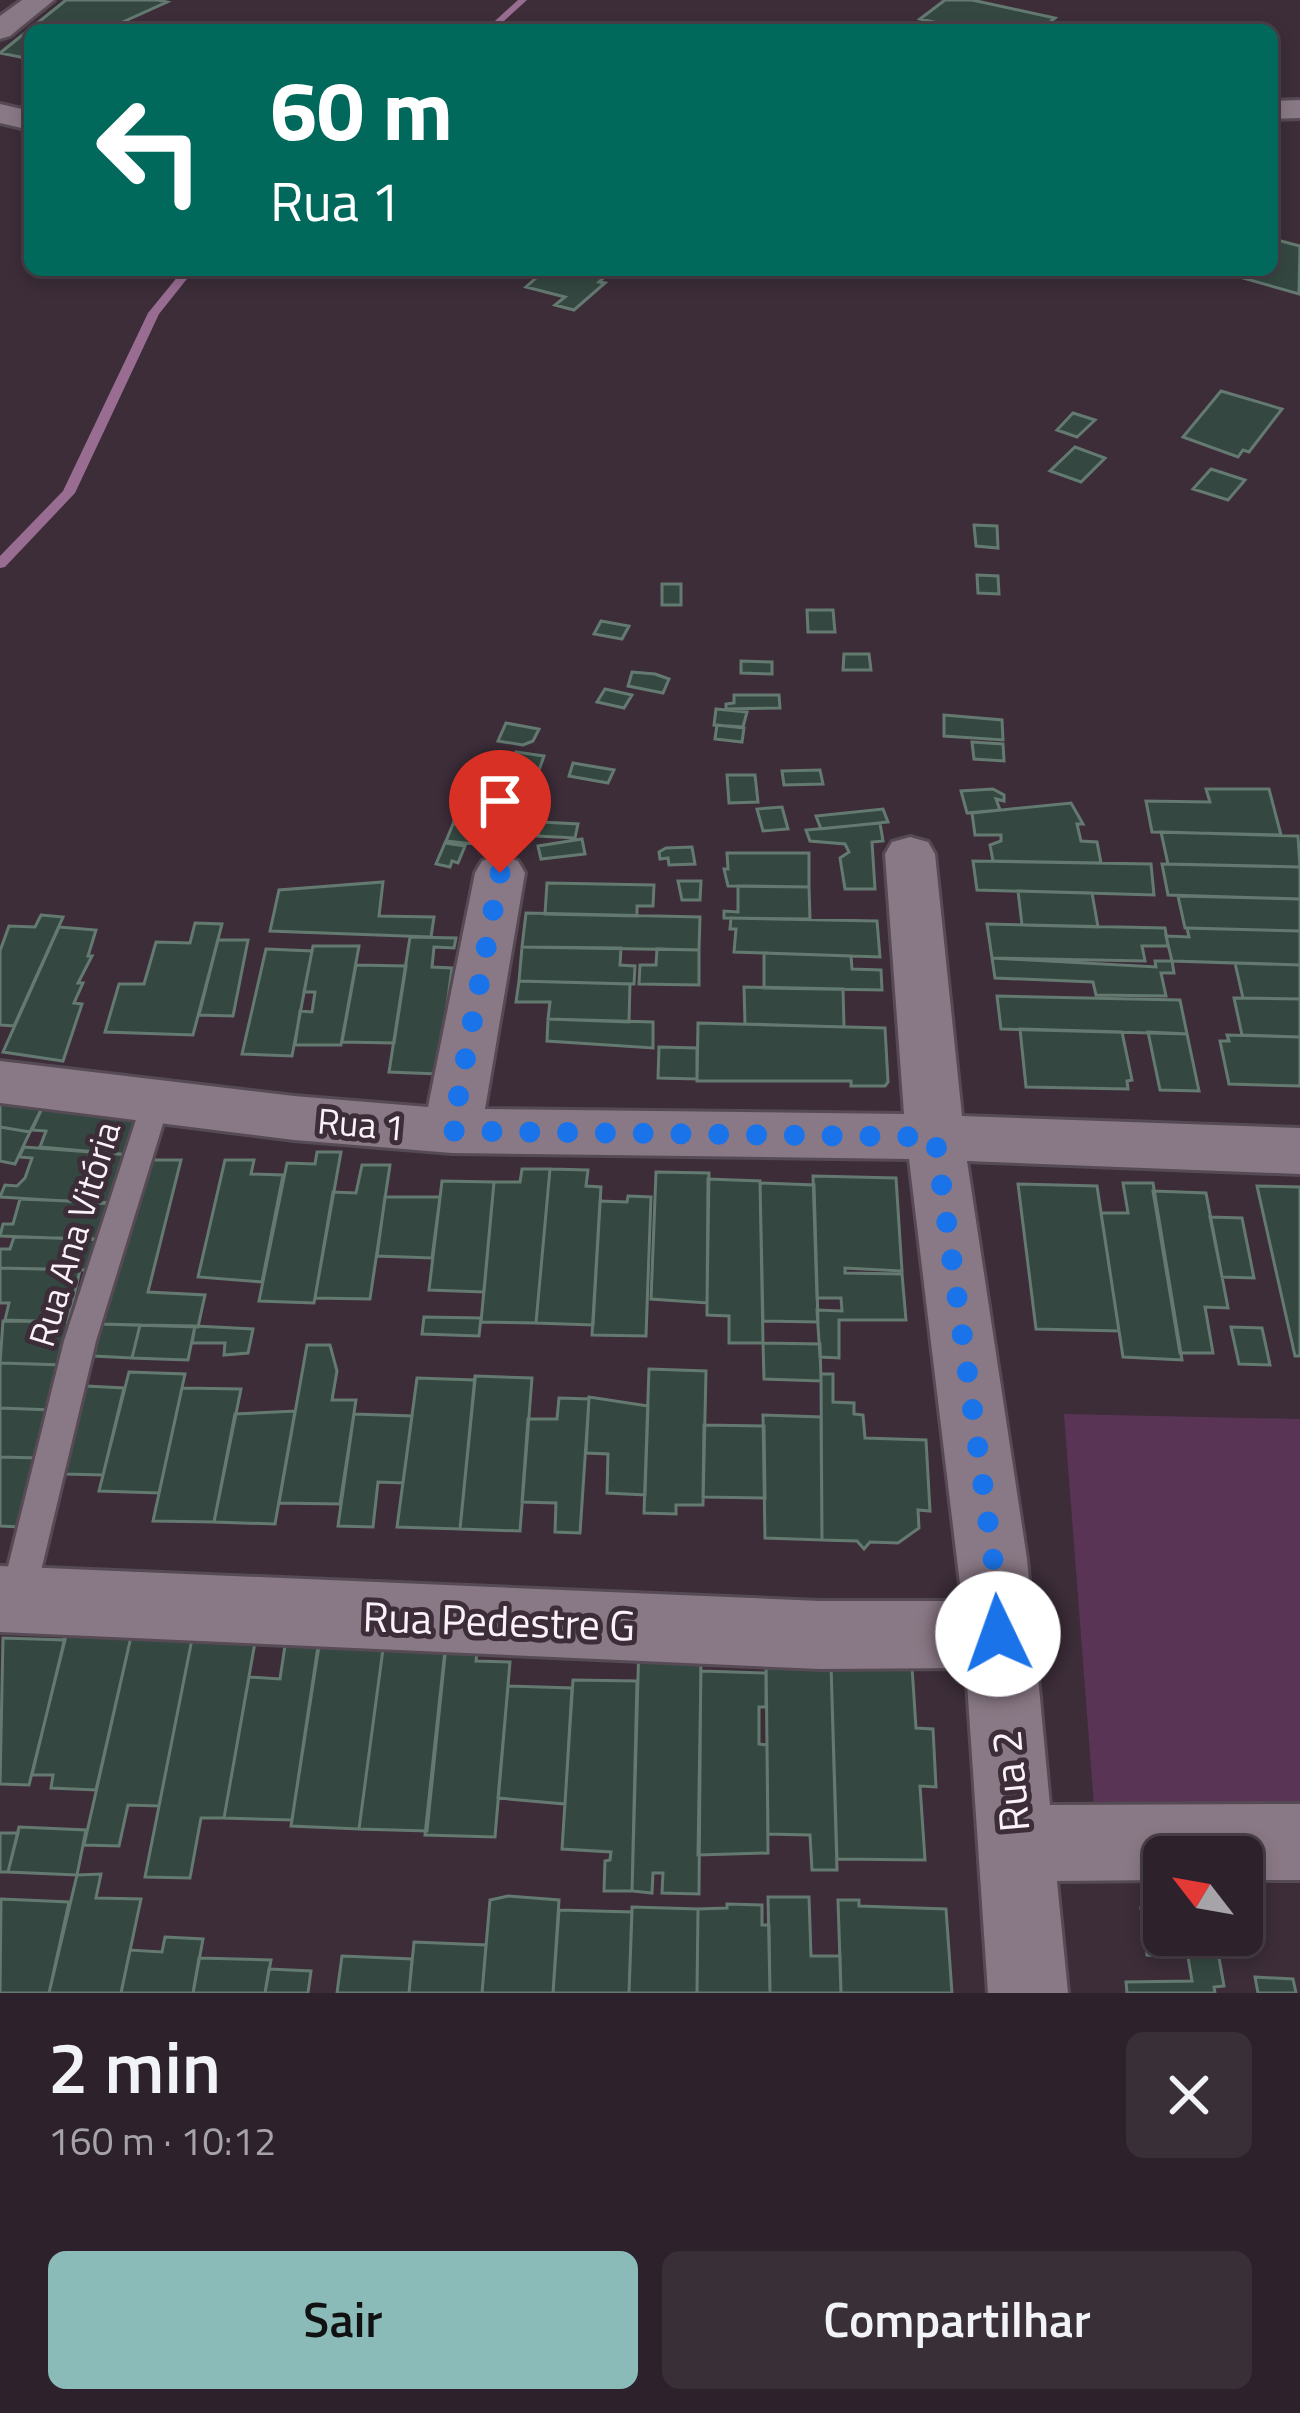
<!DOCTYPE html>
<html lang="pt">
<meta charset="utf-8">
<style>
:root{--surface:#2d222b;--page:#392f37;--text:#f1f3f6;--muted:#a7a4a9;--line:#483f47;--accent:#8bbbb9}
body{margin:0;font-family:"Titillium Web",sans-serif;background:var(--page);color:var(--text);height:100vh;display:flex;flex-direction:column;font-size:45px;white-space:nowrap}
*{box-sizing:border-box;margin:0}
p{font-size:39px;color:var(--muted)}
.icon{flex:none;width:66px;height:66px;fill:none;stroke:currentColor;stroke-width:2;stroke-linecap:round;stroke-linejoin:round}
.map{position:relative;height:1993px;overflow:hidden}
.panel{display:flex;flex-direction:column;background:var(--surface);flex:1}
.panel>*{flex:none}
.banner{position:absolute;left:24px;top:24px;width:1254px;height:252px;border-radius:18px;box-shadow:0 6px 18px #0003,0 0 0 3px var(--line);background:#00695c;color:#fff;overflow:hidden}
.needle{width:78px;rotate:301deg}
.tools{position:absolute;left:1143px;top:1836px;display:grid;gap:24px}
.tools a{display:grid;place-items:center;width:120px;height:120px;border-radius:18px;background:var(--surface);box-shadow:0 6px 18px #0003,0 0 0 3px var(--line);font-size:60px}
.pin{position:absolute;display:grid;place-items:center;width:102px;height:102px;color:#fff;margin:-123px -51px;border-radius:50% 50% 50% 0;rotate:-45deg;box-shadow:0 0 12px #0007}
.pin .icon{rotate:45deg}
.me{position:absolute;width:132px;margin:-66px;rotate:357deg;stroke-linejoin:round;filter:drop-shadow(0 0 9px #0008)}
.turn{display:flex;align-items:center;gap:42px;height:252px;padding:0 48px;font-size:54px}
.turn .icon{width:156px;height:156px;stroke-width:2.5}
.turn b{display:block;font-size:84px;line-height:102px}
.round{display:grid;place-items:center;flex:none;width:126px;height:126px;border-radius:18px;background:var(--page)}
.head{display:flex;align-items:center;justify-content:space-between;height:204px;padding:0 48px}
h1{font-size:72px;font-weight:600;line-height:90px}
.button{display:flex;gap:24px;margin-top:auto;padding:24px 48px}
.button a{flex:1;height:138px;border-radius:18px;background:var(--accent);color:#111;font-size:48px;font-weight:600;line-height:138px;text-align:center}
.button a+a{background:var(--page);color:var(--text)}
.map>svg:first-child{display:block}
.green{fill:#593454}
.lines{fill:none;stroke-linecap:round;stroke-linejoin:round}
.stream{fill:#986d91;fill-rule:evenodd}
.building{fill:#344841;stroke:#647a71;stroke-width:3}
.service-casing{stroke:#564a54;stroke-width:6}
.minor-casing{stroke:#564a54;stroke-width:6}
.service{fill:#897885;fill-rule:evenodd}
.minor{fill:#897885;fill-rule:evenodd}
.route{stroke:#1a73e8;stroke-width:21;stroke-dasharray:0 37.8}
.labels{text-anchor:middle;stroke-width:10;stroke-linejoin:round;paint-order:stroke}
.street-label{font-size:36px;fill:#fbf1f9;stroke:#3c2d39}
.near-street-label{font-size:42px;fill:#fbf1f9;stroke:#3c2d39}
</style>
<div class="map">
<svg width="1300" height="1993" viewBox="0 0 1300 1993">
<rect width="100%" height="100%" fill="#3c2d39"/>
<path class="green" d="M1064,1414l236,5v394l-206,-7z"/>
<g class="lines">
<path class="stream" d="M518,0h9l-33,30h-9z
M183,270h11l-35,44 -84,179 -70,74 -5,1v-12l63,-65 85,-178z"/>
</g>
<path class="building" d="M66,0h92l9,2 -62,28h-75v29l-30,-6z
M945,0h27l83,18 -15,12h-71l-49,-11z
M1281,241l19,5 -1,48 -56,-16 7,-8h22v-23z
M545,270h67l-13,12 6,1 -31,27 -19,-5 10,-8 -39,-10z
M1221,391l61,18 -33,43 -6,-2 -5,7 -55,-20z
M1073,413l22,7 -18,17 -20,-7z
M1075,447l30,11 -24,24 -31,-11z
M1211,469l34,11 -17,20 -35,-11z
M974,525l23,1 1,22 -22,-2z
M977,575l21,1 1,18 -21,-1z
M662,584h19v21h-19z
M807,610h26l2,22h-27z
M601,621l28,5 -7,13 -28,-5z
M844,654h25l2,16h-28z
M741,661l31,1v12l-31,-1z
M632,672l23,2 14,5 -6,14 -35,-7z
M605,689l27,6 -8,13 -27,-6z
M734,695h45l1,13 -54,1v-5l8,-1z
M716,709l31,3 -4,15 -29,-2z
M944,715l58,5 1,20 -59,-4z
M506,723l33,6 -6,12 -10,4 -25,-4z
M717,725l27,3 -2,14 -27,-3z
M972,742l31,2 1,17 -30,-2z
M516,752l28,4 -6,17 -29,-5z
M573,763l41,7 -6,13 -39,-7z
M820,770l3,14 -39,1 -2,-14z
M727,775h28l3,27 -29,1z
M993,789l11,6v6l-8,-2 4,11 -33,3 -6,-22z
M1206,789h63l12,46 -129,-3 -6,-31 64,1z
M1071,803l12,21h-6l4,17 16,1 4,21 -108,-2 -3,-16 11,-4v-6h-26l-3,-22z
M461,804l29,4 -5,16 -31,-3z
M782,807l6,22 -25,2 -6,-22z
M883,809l5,13 -67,7 -5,-13z
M541,822l37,2 -3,14 -37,-2z
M880,823l3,18 -11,1 3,47h-30l-5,-31 9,-6 -4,-8 -35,-3 -4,-11z
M453,824l26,3 -5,17 -28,-3z
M1161,832l137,4 2,31 -132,-3z
M582,839l3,15 -44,5 -3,-13z
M445,843l20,3 -7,17 -6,-2 -2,6 -14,-3z
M692,847l3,17 -26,1 -1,-7 -8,1 -1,-7 7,-4z
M727,853h82v34l-81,-1 -4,-17h4z
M973,861l178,3 3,31 -177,-5z
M1162,864l138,3v32l-132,-4z
M678,881h23l-1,19h-18z
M383,882l-4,34 55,1 -3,20 -161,-6 9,-41z
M547,883l107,2 -1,21h-16v10l-92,-2z
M738,886l71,1 1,32 -86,-1v-7l14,1z
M1018,891l74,2 6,34 -76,-2z
M1178,896l122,3v32l-115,-3z
M526,913l174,4 -1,33 -177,-3z
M41,915l22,2 -49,109 -14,-1v-74l9,-25 26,1z
M731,918l146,3 3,36 -146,-5 2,-23h-6z
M195,923l27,1 -29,111 -88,-3 14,-48h25l12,-42 34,1z
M987,924l178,4 3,18h-26l3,15 -153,-3z
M59,927l37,3 -8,26h4l-14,27h5l-9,20 8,1 -19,57 -60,-9z
M1187,928l113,3v34l-128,-4 -6,-25 23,1z
M410,937l46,1 -2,10 -20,-1 -2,20 20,1 -14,106 -49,-2z
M218,940h30l-15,76 -34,-1z
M313,946h46l-18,99h-46l5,-34 12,1 3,-20h-11z
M522,947l99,1 -1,17 15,1 -1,18 -115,-3z
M266,949l46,2 -20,105 -50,-2z
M657,949l42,1v35l-60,-1 1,-19h16z
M764,953l87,3 1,13 29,1 1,20 -118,-2z
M992,958l164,9 -1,-6h17l2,12h-13l5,23 -70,-1 -3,-13 -98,-4z
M1235,963l65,2v34l-57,-1z
M356,965l50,1 -12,77 -52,-1z
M519,981l111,3 -1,38 -81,-3 2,-17h-34z
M744,987l99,2 1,38 -99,-3z
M997,996l183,4 7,34 -186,-5z
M1234,998l66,1v38l-58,-2z
M548,1019l105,3v26l-106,-7z
M698,1023l187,5 3,54 -3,4h-34v-5h-154z
M1020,1029l102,3 10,48 -5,1 1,8 -102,-2z
M1148,1032l39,2 12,57 -39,-1z
M1227,1035l73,2v49l-71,-2 -9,-43h9z
M659,1047l38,1v31l-39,-1z
M0,1096l44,8 -14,28 -30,-5z
M43,1106l106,8 -18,41 -91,-8 6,-16 -14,-1z
M0,1127l30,5 -15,32 -15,-3z
M24,1147l107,8 -18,49 -113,-7 5,-12 12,1 8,-8 7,-20 -13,-1z
M317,1152h24l-27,151 -55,-2 28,-138 28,1z
M142,1160h39l-33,132 57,3 -7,32 -97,-3z
M225,1160h29l-3,14 32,1 -21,107 -64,-5z
M362,1165h28l-20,134 -55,-1 18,-106 23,1z
M522,1169h28l-14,154 -55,-1 13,-140h26z
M550,1169l38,1 -2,16 15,1 -8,138 -57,-2z
M656,1172l53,1 -2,130 -56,-4z
M813,1176l83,2 6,93 -57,-3v5l57,1 4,46h-67v38l-19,-1 -3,-47 25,1 -1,-13h-24z
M708,1179l52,2 3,162h-34v-27l-22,-1z
M442,1181l52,1 -10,110 -55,-2z
M760,1183l54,2 4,137 -55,-1z
M1123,1183h30l29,177 -59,-3 -22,-144h27z
M1018,1184l79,2 22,145 -83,-2z
M1257,1186l43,1v169h-5z
M1153,1191l53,2 22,115 -23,-1 8,46h-33z
M628,1196l23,1 -5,139 -54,-1 8,-134 27,1z
M385,1197h55l-8,61 -55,-2z
M20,1199l97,4 -10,37 -107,-4 3,-12h10z
M1210,1217l32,1 12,60 -32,-1z
M14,1237l84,2 -9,31 -89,-2v-19h10z
M0,1268l80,2 -12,52 -63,-2 4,-17h-9z
M424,1317l57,1 -2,18 -57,-2z
M3,1321l71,1 -12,43 -62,-2z
M101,1324l39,1 -8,33 -38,-2z
M140,1325l55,1 -7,34 -56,-2z
M195,1326l58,3 -5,24 -24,2 1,-12h-33z
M1231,1327l31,1 8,37 -31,-1z
M763,1343l57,1 1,37 -57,-2z
M307,1345h23l7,26 -5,29h24l-16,104 -61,-1z
M0,1363l64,2 -12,45 -52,-2z
M649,1369l57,2 -3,134h-27v9l-32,-1z
M129,1372l56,2 -26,119 -60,-2z
M821,1374h12v28l21,1v11l9,1 2,23 61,2 4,71 -12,-1 1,18 -21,15 -28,-1 -6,7 -7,-8 -35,-1z
M475,1376l57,2 -12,153 -60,-2z
M417,1378l58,2 -15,149 -63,-2z
M86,1386l38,2 -21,87 -39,-1z
M182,1388l59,1 -27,133 -61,-1z
M589,1397l59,9 -3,89 -38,-2 1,-39 -22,-1z
M559,1398l30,1 -9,134 -25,-1 1,-29 -34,-1 6,-83h29z
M0,1408l52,2 -14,48 -38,-1z
M295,1411l-20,113 -61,-2 21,-108z
M354,1414l58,2 -9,67 -25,-1 -5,45 -35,-1z
M763,1415l58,2 1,123 -57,-2z
M704,1425l60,1 1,72 -62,-1z
M0,1457l38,1 -19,69 -19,-1z
M68,1625l65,3 -37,162 -45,-2 2,-13h-21z
M133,1628l61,1 -35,177 -31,-1 -9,41 -35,-1z
M194,1629l63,2 -33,187h-23l-11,60 -45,-1z
M287,1632l32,8 -27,180 -68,-2 25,-141 31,2z
M321,1633l64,1 -26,195 -68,-3z
M385,1634l62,2 -20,195 -68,-2z
M3,1638l62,2 -36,145 -29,-1z
M446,1641l32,1 -2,19 34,1 -15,175 -70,-2z
M639,1642l62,2 -2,250 -37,-1 1,-20h-10l-1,20 -20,-2z
M766,1659l65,6 6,205h-25l-2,-35 -42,-1z
M831,1665l81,2 4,61 17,1 3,58 -16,-1 5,74 -88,-1z
M701,1671l65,2v34h-7v37l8,1 1,108 -70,2z
M573,1680l64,1 -5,210h-28l1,-30 5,-1 1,-8 -49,-3z
M508,1686l64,2 -7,116 -67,-6z
M19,1827l67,3 -9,45 -69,-3z
M0,1833h18l-10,39h-8z
M101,1874l-5,24 45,1 -20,94h-72l28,-118z
M508,1896l51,4 -6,93h-71l8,-93z
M768,1897h41l2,59h29l1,37h-71z
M1,1899l68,3 -20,91h-49z
M838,1900h21v6l87,3 6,84h-111z
M727,1904l35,1v20h7l1,68h-73l1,-84 29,-1z
M632,1907l66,2 -1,84h-68z
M1141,1908l23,1v26h51l9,51 -10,1 1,6h-88l-1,-11 66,-1 -4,-24 -41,-2z
M559,1910l73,2 -3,81h-76z
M165,1937l38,2 -10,54h-72l9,-43 32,2z
M414,1942l72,3 -4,48h-73z
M342,1956l70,3 -3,34h-72z
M199,1958l72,2 -6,33h-72z
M269,1969l42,2 -3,22h-43z
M1255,1977l38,2 3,14h-38z"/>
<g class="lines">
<g class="service-casing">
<path id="service" d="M156,1090l10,3 4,8 -74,240 -62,259 -5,12 -12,4 -12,-4 -5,-13 64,-258 78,-240 4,-8z"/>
</g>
<g class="minor-casing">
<path id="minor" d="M22,0h32l-44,36 -10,3v-23z
M1300,100v18l-28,1v-18z
M0,104l30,7v19l-30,-7z
M910,837l18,5 7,12 27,262 338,12v46l-333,-13 60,398 23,246 250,-1v76h-58v-23h-78v23l-107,1 11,112h-80l-22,-325 -146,1 -820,-37v-66l820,35h142l-53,-442 -457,-6 -158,-13 -294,-37v-42l294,35 134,11 47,-234 7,-12 18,-6 18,6 7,12 -40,236 419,5 -19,-260 7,-12z"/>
</g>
<use href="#service" class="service"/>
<use href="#minor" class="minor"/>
</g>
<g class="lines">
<path class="route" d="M500,873l-48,258 483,6 58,421 5,76"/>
</g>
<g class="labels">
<g class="street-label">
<text transform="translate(361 1124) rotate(5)" y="13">Rua 1</text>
<text transform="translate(74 1234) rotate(-73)" y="13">Rua Ana Vitória</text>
</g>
<g class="near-street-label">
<text transform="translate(499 1621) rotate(2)" y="15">Rua Pedestre G</text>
<text transform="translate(1010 1781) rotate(-95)" y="15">Rua 2</text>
</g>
</g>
</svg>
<div class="tools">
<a><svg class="needle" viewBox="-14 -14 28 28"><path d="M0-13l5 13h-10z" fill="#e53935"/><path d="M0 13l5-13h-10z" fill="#a7a4a9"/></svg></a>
</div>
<div class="pin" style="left:500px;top:873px;background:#d93025"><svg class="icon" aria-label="arrive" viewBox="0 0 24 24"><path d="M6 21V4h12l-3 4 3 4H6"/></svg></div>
<svg class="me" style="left:998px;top:1634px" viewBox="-20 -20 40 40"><circle r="19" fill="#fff"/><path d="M0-13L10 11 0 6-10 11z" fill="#1a73e8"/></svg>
<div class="banner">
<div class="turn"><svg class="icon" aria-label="left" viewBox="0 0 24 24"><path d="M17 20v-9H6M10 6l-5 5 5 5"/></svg><div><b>60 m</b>Rua 1</div></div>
</div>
</div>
<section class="panel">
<div class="head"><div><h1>2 min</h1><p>160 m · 10:12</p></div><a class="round"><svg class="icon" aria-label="close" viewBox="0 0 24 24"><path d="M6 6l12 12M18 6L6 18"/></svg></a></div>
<div class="button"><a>Sair</a><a>Compartilhar</a></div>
</section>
